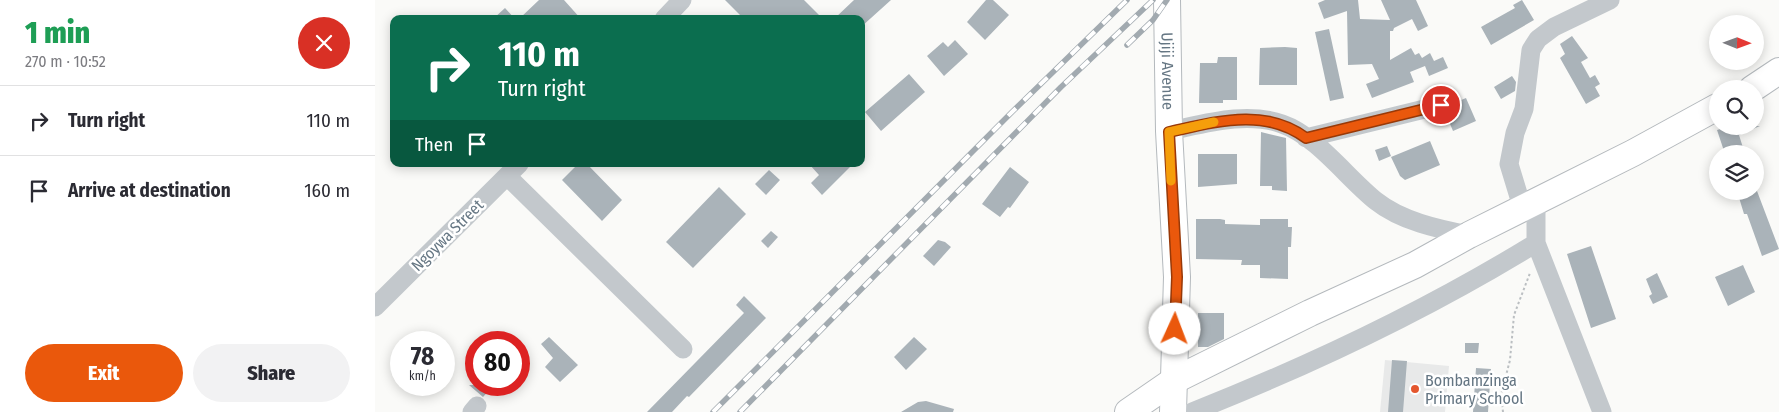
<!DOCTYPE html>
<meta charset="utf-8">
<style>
:root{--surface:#fff;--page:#f2f2f3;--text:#2b2b33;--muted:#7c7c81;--line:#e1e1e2;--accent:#ea580c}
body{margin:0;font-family:"Fira Sans Condensed",sans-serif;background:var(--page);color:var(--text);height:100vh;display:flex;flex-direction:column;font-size:19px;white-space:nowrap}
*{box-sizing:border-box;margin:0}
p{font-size:16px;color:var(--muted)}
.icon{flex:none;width:28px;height:28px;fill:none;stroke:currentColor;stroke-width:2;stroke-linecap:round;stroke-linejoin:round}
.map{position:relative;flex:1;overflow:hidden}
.drawer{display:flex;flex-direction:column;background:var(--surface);width:375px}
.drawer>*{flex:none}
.guide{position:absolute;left:15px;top:15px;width:475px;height:152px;border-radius:10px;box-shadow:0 2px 12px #0003;background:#0b6e4f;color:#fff;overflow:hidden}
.needle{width:32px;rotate:91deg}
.fabs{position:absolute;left:1334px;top:15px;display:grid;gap:10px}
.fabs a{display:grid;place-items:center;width:55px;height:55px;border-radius:50%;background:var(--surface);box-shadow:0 2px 12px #0003;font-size:25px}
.speed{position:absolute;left:15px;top:331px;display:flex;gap:10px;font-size:25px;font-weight:700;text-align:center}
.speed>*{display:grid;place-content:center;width:65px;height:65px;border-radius:50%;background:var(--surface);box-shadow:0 2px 12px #0003;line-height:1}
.speed small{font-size:12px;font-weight:400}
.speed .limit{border:8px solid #d22;background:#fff;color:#111}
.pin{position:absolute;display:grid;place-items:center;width:42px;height:42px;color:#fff;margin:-21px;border:2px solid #fff;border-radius:50%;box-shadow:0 1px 5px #0007}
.me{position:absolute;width:55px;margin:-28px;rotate:2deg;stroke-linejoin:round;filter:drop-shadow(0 0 4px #0008)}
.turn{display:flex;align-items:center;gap:18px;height:105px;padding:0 25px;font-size:22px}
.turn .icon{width:65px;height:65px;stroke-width:2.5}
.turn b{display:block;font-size:35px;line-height:42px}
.then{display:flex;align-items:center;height:48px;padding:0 25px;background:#0003;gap:10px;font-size:19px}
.round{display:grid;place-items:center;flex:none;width:52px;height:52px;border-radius:26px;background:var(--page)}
.head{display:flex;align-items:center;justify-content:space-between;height:85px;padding:0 25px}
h1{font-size:30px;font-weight:800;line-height:38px;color:#1e9e55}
.button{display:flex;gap:10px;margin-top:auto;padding:10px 25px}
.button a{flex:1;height:58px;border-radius:30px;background:var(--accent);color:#fff;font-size:20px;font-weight:800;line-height:58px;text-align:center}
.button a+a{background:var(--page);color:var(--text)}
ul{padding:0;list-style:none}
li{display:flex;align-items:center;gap:15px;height:70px;padding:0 25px;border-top:1px solid var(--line)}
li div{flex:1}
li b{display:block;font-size:19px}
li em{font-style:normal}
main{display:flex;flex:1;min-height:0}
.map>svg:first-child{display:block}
.built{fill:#e8e9e9}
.building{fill:#aab3b9}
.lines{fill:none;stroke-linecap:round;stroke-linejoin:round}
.highway-casing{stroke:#b4b9bd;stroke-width:28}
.path{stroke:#bbbfc2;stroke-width:2;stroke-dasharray:2.5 2.5;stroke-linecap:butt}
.minor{stroke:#c3c8cc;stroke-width:19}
.highway{stroke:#fff;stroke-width:26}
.rail-casing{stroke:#a2aab0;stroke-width:5.5}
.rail{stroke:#fff;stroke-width:4;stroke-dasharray:11;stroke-linecap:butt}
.route-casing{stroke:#983908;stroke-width:12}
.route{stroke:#ea580c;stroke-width:9}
.slow{stroke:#f59e0b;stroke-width:9}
.poi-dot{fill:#e4572e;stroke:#fff;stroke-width:2}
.labels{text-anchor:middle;stroke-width:5;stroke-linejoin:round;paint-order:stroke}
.street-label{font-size:16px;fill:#657683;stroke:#fff}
.poi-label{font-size:16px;fill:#657683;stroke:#fff;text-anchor:start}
</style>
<main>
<section class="drawer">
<div class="head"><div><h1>1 min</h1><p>270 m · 10:52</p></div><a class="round" style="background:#d93025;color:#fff"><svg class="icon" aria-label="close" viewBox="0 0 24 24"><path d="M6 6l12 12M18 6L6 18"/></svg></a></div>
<ul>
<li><svg class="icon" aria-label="right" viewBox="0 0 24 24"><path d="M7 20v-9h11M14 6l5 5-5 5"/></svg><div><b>Turn right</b></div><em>110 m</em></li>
<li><svg class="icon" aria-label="arrive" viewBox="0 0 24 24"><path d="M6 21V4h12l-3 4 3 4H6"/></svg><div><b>Arrive at destination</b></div><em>160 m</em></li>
</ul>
<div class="button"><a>Exit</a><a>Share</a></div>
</section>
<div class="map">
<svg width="1404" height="412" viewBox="0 0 1404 412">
<rect width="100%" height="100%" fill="#fafaf8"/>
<path class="built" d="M1010,360l64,6 -4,46h-65z"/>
<path class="building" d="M164,0h25l17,19h-62z
M350,0h79l19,19h-79z
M479,0h37l-30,27v-8h-27z
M611,0h7l16,15 -24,25 -18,-18z
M950,0h33l2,19 30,1 -9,-20h35l12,26 -10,5 -6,-12 -18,9 -1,3h-3v29l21,-12 4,7 4,-2 3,5 8,-5 4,8 9,-4 5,11 -19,8 -4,-10 -15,6 4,10 -42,16 -6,-14 13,-5 -7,-15 -24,1 -1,-54 -23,8 -6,-16z
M1147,0l12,20 -43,25 -10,-18 34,-19 -2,-3z
M130,8l10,11h-22z
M954,29l15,69 -14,3 -15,-69z
M1197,36l16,22 -7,4 9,16 5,-3 5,9 -5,3 5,9 -14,8 -26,-46 5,-4 -5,-10z
M580,40l13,14 -24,22 -17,-20 16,-14 5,5z
M910,47l12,1v37h-38l1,-37z
M843,57h19v43h-14v3h-24l1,-40h17z
M534,74l16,18 -44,39 -16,-19z
M1137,76l4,6 -1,9 -14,8 -7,-12z
M1091,98l10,23 -23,10 -5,-12 11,-4 -5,-12z
M1355,126h30l-21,9 6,19h-20l-8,-24z
M886,132l25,6 1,53 -15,-1v-4h-12z
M1055,141l10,24 -35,15 -5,-4 -9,-19z
M1012,146l4,10 -12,5 -4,-11z
M823,154h39v30l-39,3z
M203,164h9l35,36 -20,21 -40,-41z
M434,164h44l-31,31 -11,-12 8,-8z
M635,167l19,15 -19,26 -2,-1 -8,10 -18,-13z
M394,170l11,10 -14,15 -11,-11z
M344,187l27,27 -53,54 -27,-26z
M1362,191h20l22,58 -17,7 -15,-42h-3z
M821,219h24l5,1v4l35,1v-6h28v8h4l-1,20h-3v32l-28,-1v-13h-19l1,-5 -46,-1z
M396,231l7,6 -10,11 -7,-7z
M563,240l7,2 6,5 -17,19 -11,-10z
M1216,246l25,73 -25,9 -24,-74z
M1368,265l12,27 -27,14 -13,-29z
M1282,273l11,24 -15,7 -4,-8 3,-2 -6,-15z
M369,296l22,22 -77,79 -2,-1 -15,16h-25l97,-99 -8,-8z
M823,313h26v26l-16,8h-10z
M174,337l29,28 -18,17 -15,-15 8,-9 -12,-14z
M539,337l13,12 -21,21 -12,-13z
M1090,343h14l-1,10h-13z
M1017,360l15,1 -4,51h-15z
M1101,368l15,1 -3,43h-15z
M94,385h25l-11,12z
M551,401l28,8 -1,3h-52l17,-10z"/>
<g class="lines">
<g class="highway-casing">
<g id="highway">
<path id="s1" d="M792,0l2,131 8,146 -4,135"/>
<path d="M1377,89l27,-18"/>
<path d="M753,412l45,-31 137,-68 105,-48 54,-30 164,-82 84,-46"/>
</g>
</g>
<path class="path" d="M1128,412l-2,-17 9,-35 4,-45 16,-42"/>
<path class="minor" d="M289,19l18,-19
M794,131c35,-7 77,-20 113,-7 35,12 65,54 94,77 25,20 62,28 93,34
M931,138l135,-33
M132,176l176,173
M1161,203v40l66,169
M1148,210l-14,-46 6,-31 9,-24 7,-59 7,-11 16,-12 56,-27
M0,307l144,-143
M97,412l5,-6
M817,412c119,-47 235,-102 344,-169"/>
<use href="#highway" class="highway"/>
<g class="rail-casing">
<path id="rail" d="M752,45l26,-25 14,-20
M338,412l299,-300 115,-112
M365,412l321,-325 92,-87"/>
</g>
<use href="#rail" class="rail"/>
</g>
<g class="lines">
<g class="route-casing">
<path id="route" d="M800,329l2,-52 -8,-145c46,-10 96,-25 137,6l135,-33"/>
</g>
<use href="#route" class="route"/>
<path class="slow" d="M796,181l-2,-49 45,-10"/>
</g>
<circle class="poi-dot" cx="1040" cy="389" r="5"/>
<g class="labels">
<g class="street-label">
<text dy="6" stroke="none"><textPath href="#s1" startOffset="71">Ujiji Avenue</textPath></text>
<text transform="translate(72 235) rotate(-45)" y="6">Ngoywa Street</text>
</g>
<g class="poi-label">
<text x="1050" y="386">Bombamzinga<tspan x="1050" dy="18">Primary School</tspan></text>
</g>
</g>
</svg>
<div class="fabs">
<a><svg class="needle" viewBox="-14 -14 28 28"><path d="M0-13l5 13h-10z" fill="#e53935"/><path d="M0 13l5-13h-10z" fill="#7c7c81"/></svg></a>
<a><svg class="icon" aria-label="search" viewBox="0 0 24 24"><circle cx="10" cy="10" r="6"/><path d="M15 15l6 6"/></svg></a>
<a><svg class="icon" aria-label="layers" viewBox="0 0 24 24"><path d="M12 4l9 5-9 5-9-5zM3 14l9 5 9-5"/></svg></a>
</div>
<div class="speed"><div>78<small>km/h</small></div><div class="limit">80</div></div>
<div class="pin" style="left:1066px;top:105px;background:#d93025"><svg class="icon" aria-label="arrive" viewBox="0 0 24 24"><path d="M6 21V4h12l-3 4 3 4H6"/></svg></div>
<svg class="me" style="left:800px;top:329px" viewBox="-20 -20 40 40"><circle r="19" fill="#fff"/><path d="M0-13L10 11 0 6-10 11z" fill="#ea580c"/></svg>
<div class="guide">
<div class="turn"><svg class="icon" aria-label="right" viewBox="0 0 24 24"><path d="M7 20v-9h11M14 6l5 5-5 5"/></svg><div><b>110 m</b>Turn right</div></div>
<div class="then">Then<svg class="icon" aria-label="arrive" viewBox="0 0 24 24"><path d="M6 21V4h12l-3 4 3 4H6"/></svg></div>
</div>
</div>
</main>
